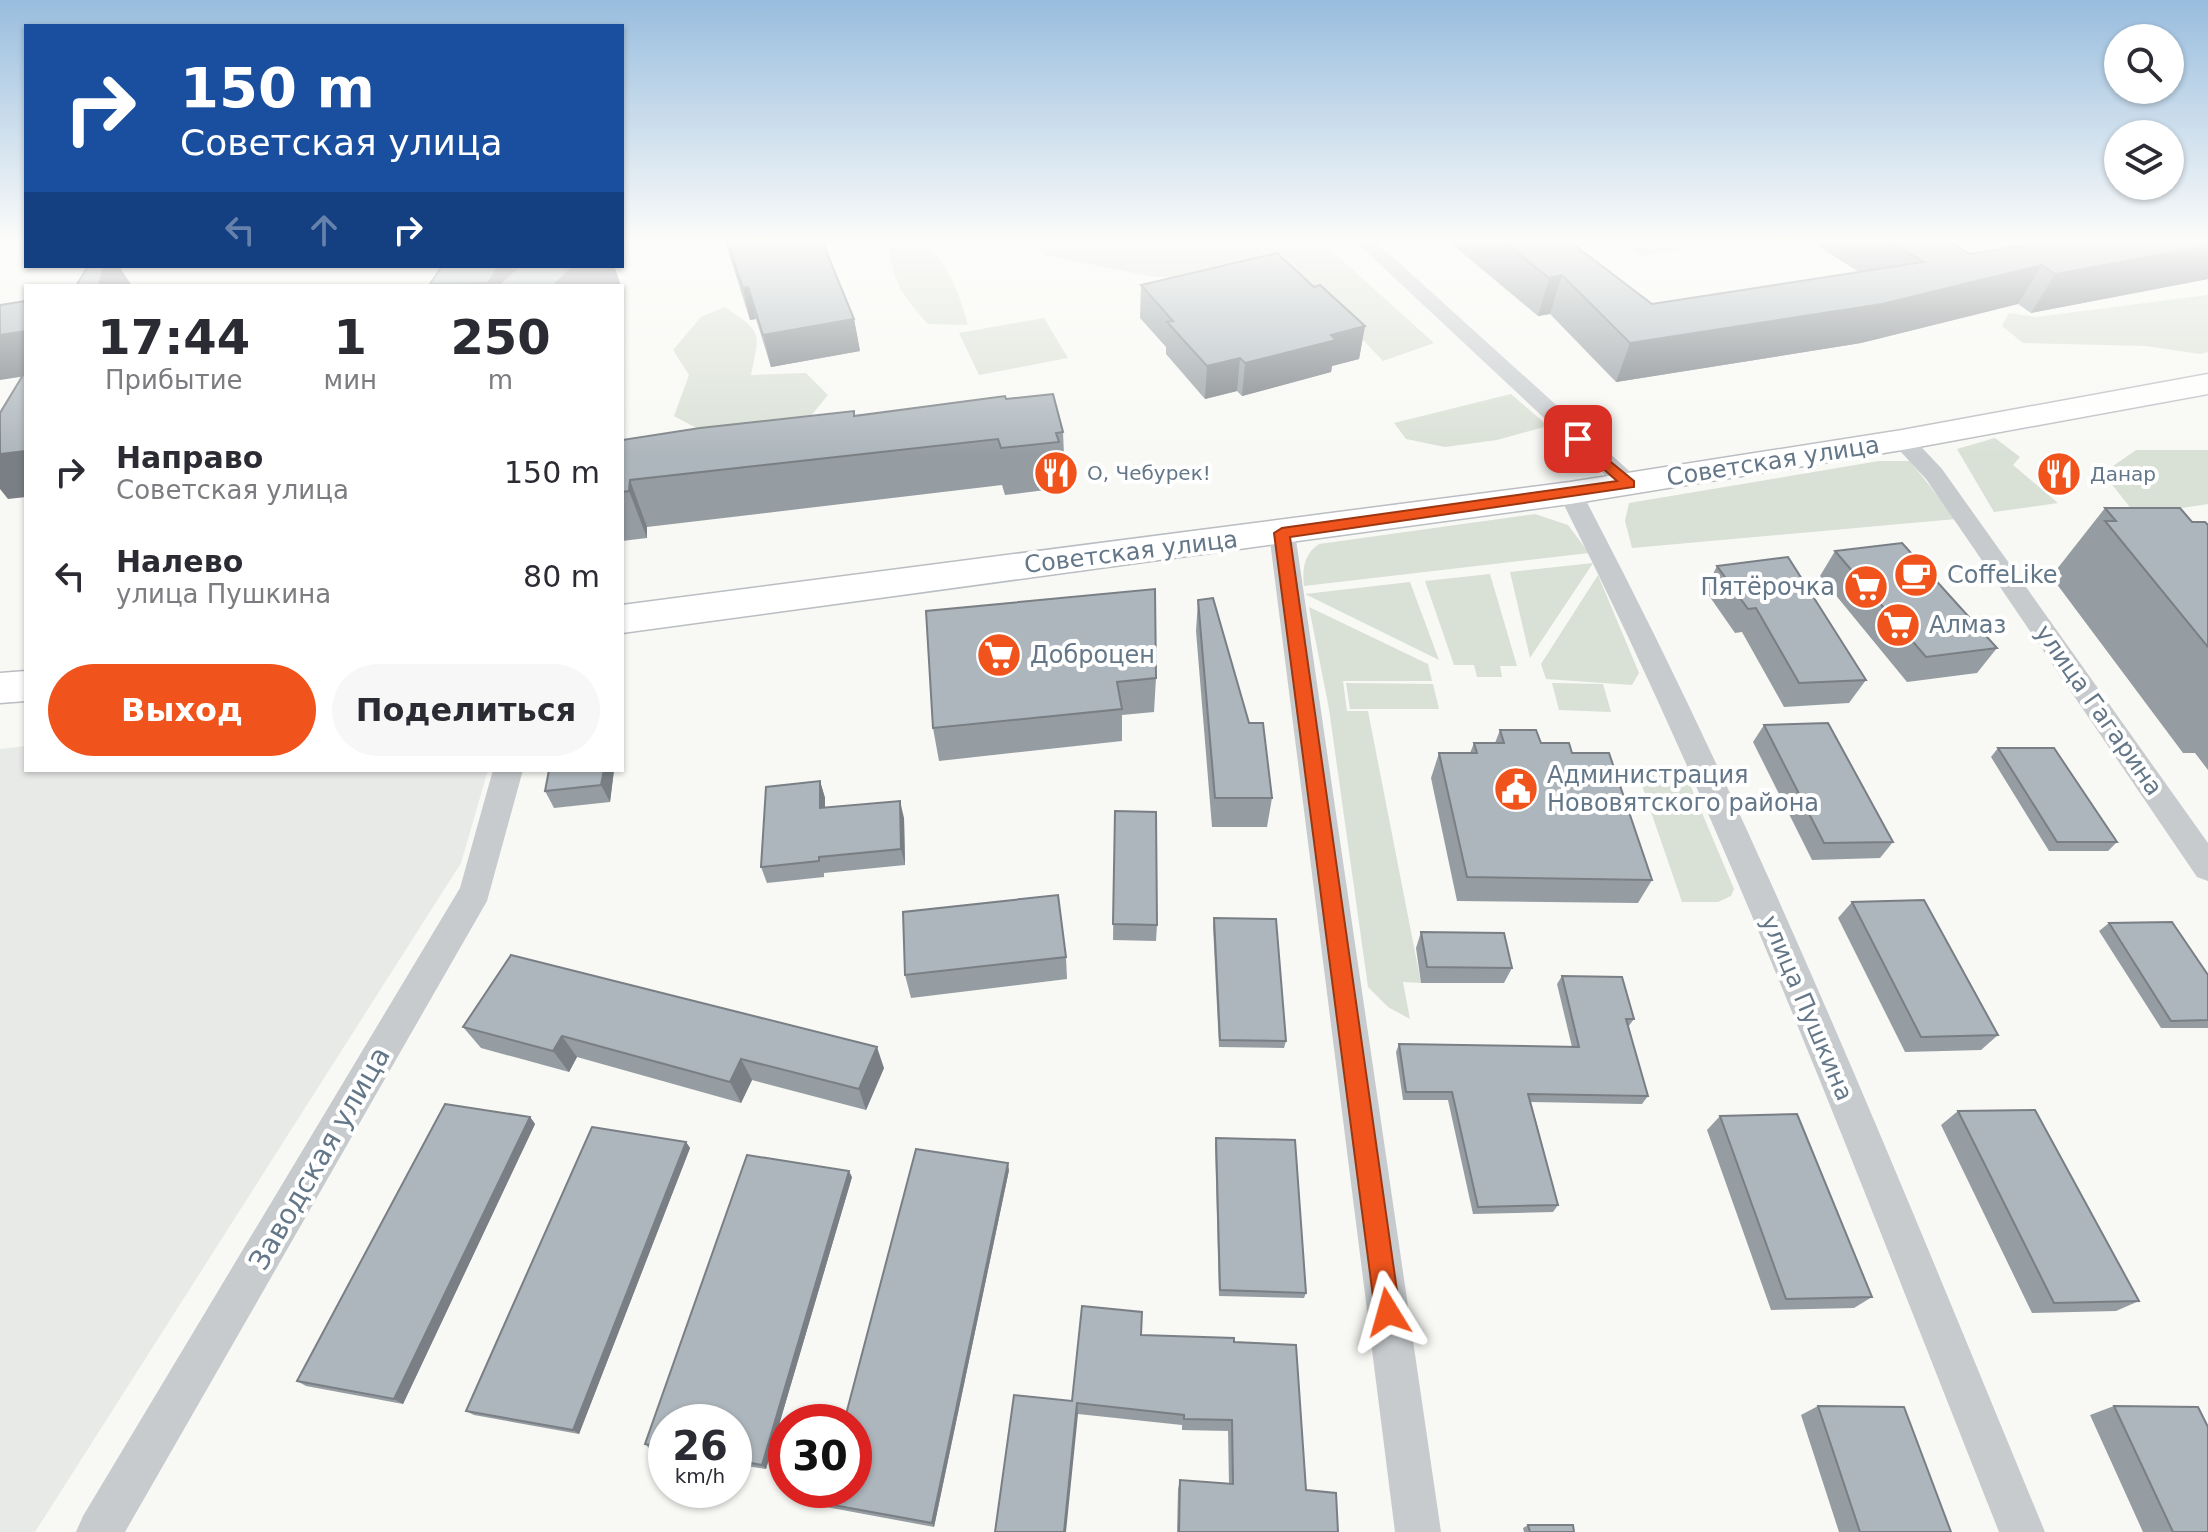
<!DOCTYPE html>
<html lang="ru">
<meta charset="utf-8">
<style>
:root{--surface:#fff;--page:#f7f7f7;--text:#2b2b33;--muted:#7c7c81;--accent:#f0541c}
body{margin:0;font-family:"DejaVu Sans",sans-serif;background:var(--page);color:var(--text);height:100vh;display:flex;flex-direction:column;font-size:30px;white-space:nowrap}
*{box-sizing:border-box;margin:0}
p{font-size:26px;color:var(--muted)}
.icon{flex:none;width:44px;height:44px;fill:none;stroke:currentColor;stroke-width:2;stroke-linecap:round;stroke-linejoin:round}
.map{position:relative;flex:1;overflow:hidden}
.panel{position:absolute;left:24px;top:284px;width:600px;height:488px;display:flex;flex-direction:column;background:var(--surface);border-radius:0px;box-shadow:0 2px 6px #0004}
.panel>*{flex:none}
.top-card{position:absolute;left:24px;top:24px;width:600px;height:244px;border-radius:0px;box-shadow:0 2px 6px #0004;background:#1a4fa0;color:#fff;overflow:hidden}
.fabs{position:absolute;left:2104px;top:24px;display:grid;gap:16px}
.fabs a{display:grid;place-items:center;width:80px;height:80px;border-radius:50%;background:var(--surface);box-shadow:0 2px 6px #0004;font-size:40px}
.speed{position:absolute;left:648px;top:1404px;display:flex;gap:16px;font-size:40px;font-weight:700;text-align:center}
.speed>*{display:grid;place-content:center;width:104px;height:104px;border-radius:50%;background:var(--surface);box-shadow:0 2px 6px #0004;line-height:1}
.speed small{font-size:20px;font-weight:400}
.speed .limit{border:12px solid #d22;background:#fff;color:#111}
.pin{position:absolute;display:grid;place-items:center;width:68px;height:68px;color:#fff;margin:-34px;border-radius:16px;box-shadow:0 4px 12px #0006}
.me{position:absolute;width:88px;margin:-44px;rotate:352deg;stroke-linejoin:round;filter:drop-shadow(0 0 6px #0008)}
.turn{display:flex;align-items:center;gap:28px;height:168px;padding:0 24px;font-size:36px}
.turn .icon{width:104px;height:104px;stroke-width:2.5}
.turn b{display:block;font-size:56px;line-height:68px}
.lanes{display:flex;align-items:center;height:76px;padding:0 24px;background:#0003;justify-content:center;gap:40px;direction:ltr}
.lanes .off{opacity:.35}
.eta{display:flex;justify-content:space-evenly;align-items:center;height:136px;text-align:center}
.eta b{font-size:48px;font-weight:700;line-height:56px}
.cta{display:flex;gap:16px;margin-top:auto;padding:16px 24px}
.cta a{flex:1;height:92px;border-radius:48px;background:var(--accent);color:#fff;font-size:32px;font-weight:700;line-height:92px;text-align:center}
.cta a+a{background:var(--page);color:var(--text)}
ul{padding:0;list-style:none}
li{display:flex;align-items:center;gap:24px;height:104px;padding:0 24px}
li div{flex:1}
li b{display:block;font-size:30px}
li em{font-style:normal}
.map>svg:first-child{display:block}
.built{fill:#e8eae8}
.green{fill:#d9e0d5}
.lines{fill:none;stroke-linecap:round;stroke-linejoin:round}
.primary-casing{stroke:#babec2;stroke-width:3}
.street{fill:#c7cbce;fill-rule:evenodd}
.primary{fill:#fff;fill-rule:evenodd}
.wall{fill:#959da2}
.shaded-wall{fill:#797f84}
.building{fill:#adb6bc;stroke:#797f84;stroke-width:2}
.route{fill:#f0541c;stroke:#9c3712;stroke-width:2}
.labels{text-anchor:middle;stroke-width:8;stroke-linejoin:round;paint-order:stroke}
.far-poi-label{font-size:20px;fill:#647788;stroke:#fff;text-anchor:start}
.street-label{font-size:24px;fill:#647788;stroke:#fff}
.poi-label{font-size:24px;fill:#647788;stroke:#fff;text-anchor:start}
.near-street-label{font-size:28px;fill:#647788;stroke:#fff}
</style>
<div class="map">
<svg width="2208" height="1532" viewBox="0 0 2208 1532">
<rect width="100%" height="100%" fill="#f8f8f5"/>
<path class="built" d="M26,746v24h462l-27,93 -426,669h-35v-783z"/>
<path class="green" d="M901,241c42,0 57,49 67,84l-40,-1c-25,-28 -36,-42 -40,-81z
M1029,241h292l113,102 -51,18 -78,-82 -42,6 -114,-9 -105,-21z
M1622,241h59l9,6 -47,9z
M2208,295v57l-8,2 -54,-8 -123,-3 -21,-17 7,-13 27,4z
M725,307c38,27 35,23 26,68l55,-2 22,22 -23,28 -105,7 -26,-14 15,-41 -16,-25 28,-33z
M1044,318l24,40 -89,17 -20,-42z
M1511,394l37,32 -51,14 -52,7 -39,-8 -12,-16z
M1995,438l25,19 -7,8 45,38 -64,9 -37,-63z
M2136,450h72v54l-72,11 -33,-42z
M1879,461h31l46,58 -324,29 -7,-27 4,-18z
M1535,514l33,11 21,28 -285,33c-2,-17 0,-32 15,-42z
M1593,563l-63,95 -20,-86z
M1490,574l27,92h-17l2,11h-25l-3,-12h-20l-29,-84z
M1598,575l41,98 -7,12 -86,-6 -5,-15z
M1410,582l29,78 -134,-66z
M1309,607l119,57 4,17h-89l4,30h21l53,272 -18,-1 7,37 -22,-12 -20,-20 -39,-278z
M1346,683l87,1 6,25h-89z
M1552,683l51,1 8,28 -52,-2z
M1638,774h36l15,8 45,107 -3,7 -13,6h-36z"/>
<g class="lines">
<g class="primary-casing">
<path id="primary" d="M2208,374v20l-306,56 -332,54 -948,129v-28l948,-123 332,-52z
M26,671v30l-26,2v-30z"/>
</g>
<path class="street" d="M1355,241h20l263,238 3,5 -3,5h-18z
M1902,433l8,2 32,34 266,374v38l-11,-4 -231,-340 -40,-58 -36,-39 4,-5z
M1570,485l9,3 3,5c177,335 318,689 463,1039h-46c-139,-349 -271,-703 -441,-1039l3,-5z
M1282,525l9,2 4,6 146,999h-46l-126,-999 4,-6z
M493,770h30l-36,131 -362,631h-49l7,-16 377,-628z"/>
<use href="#primary" class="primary"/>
</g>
<path class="wall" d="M725,241h97l32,78 6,32 -89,16 -15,-48 -6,1z
M1448,241h121l83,63 207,-32 -49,-31h138l22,13 238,-13v38l-177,34 -13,-9 -157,39 -245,39 -66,-68 -12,2z
M519,266h95l7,20h-190l-1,-2 81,-11z
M1141,285l173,2 51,39 -6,33 -27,7 -1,6 -89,24 -5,-5 -32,8 -39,-45v-7l-26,-29z
M1006,399l57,33 2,47h-5l1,9 -56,7 -3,-10 -355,42v11l-25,3v-101z
M2105,508l103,17v245l-13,-17h-12l-127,-170 6,-7 -5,-7z
M1835,551l162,97 -20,25 -70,9 -87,-106z
M1717,566l149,114 -17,23 -65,4 -42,-75 -7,1 -30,-43z
M1198,600l51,123 23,75 -5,29h-55l-16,-196z
M926,611l230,67 -2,34 -32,3v26l-183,20 -6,-33z
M1764,725l129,117 -13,16 -68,2 -59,-118z
M1500,730l72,23 80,127 -14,23 -181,-2 -26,-123 8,-25h31l4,-10h21z
M1998,748l119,94 -9,9h-59l-58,-94z
M614,770l-4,32 -56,6 -9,-17z
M820,781l5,17v10l79,10 1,47 -81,8v4l-57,6 -6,-16z
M1115,811l42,114 -1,16 -43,-1z
M1852,902l146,133 -17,15 -76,2 -67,-134z
M1214,918l72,123 -2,7 -65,-1 -6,-121z
M2109,923l99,52v53h-47l-62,-97z
M1421,932l91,36 -8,15h-83l-5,-35z
M1066,957l1,22 -156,19 -6,-23z
M1562,976l72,43 -6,8 20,69 -6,8 -111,-2 27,103 -5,7 -80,2 -25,-114h-45l-7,-48 3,-8 173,3 -15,-63z
M463,1027l421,41 -18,42 -114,-30 -11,23 -164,-46 -8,15 -88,-24z
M1958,1111l181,190 -23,10 -84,2 -91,-188z
M1720,1116l152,181 -18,11 -83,2 -64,-180z
M530,1117l5,7 -132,280 -97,-18 -9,-5z
M1216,1138l90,155 -2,5 -85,-2 -4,-152z
M686,1142l4,6 -111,286 -105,-19 -8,-4z
M1009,1170l-75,357 -108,-20 -4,-4z
M852,1177l-86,292 -32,-5v-42h-68v29l-16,-2 -5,-5z
M1141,1335l93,7 72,148 32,42h-161l1,-43 2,-9 49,4 -1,-53 -46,-1v-5l-104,-11 -6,-13z
M1818,1406l133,126h-112l-38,-117z
M2114,1406l94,126h-65l-53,-117z
M1528,1525l46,7h-50l-1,-4z"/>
<path class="shaded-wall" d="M2208,246v33l-177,34 24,-39z
M2042,265l-24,39 -157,39 -245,39 14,-39z
M104,266h15l13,20h-33z
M499,266h16l-11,20h-14l-2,-3z
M574,266h40l7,20h-68z
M1562,275l-12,39 -12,2 11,-38z
M748,287l8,32 -6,1 -7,-32z
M854,319l6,32 -89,16 -8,-32z
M1365,326l-6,33 -27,7 -1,6 -89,24 3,-33 86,-28z
M26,331v45l-26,4v-45z
M1240,358l-3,33 -32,8 2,-33z
M26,451v46l-18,2 -8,-10v-35z
M630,480l17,47v11l-18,-47z
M604,770h10l-4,32 -9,-17z
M820,781l5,17v27l-5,-17z
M900,801l4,17 1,47 -4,-16z
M562,1036l15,21 -8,15 -16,-21z
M877,1047l7,21 -18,42 -7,-21z
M741,1059l11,21 -11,23 -11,-21z
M530,1117l5,7 -132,280 -9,-5z
M686,1142l4,6 -111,286 -6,-4z
M1008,1163l1,7 -75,357 -2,-4z
M849,1171l3,6 -86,292 -4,-4z
M1077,1403l1,11 -12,118h-2z"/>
<path class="building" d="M727,241h95l32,78 -91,16 -15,-48 -5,1z
M1503,241h66l83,63 272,-42 -36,-21h60l22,13 80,-13h158v5l-153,28 -13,-9 -160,39 -252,39 -68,-68 -13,3z
M1277,253l37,34 6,-2 45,41 -34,9 5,5 -91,23 -5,-5 -33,8 -40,-44 6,-1 -32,-36z
M88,266h16l-5,20h-23z
M442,266h57l-11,17 -58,1z
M519,266h55l-21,20h-56z
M26,301v30l-26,4v-30z
M26,370v81l-26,3v-41z
M1053,394l10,38 -7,1 3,9 -58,6 -3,-9 -368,41 -1,11 -7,1v-52l78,-12 154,-17v5l151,-20 1,3z
M2105,508h75l12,14h13l3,3v122l-103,-126h11z
M1902,543l95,105 -71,9 -91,-106z
M1788,557l78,123 -67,3 -43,-75 -8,1 -31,-43z
M1155,589l1,89 -39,4 5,27 -189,19 -7,-117z
M1213,598l36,125h14l9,75h-57l-17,-198z
M1828,723l65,119 -69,1 -60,-118z
M1500,730h36l5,13h28l3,10h37l43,127 -185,-3 -28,-124h38l-3,-10h30z
M1998,748h56l63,94h-60z
M549,770h55l-3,15 -56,6z
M820,781v27l80,-7 1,48 -82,8v4l-58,6 5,-80z
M1115,811l41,1 1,113 -44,-1z
M1058,895l8,62 -161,18 -2,-63z
M1924,900l74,135 -77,2 -69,-135z
M1214,918l62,1 10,122 -66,-1z
M2172,922l36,53v45l-37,1 -62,-98z
M1421,932l83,1 8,35 -85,-1z
M511,955l366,92 -18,42 -118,-30 -11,23 -168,-46 -9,15 -90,-24z
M1562,976l60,1 12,42h-8l22,77 -120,-2 30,111 -80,2 -26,-115h-46l-7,-48 180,3z
M445,1104l85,13 -136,282 -97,-18z
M2035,1110l104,191 -85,2 -96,-192z
M1797,1114l75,183 -86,2 -66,-183z
M592,1127l94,15 -113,288 -107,-19z
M1216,1138l79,2 11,153 -86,-3z
M916,1149l92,14 -76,360 -110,-20 4,-13h28v-68h-10z
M747,1155l102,16 -87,294 -28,-5v-38h-68v26l-21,-4z
M1082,1306l60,6 -1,23 93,3v4l62,3 10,145 30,3 2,39h-159l1,-52 53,4 -1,-64 -48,-1v-4l-107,-12 -13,129h-69l19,-137 58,6z
M1818,1406l86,1 47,125h-91z
M2114,1406l84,1 10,20v105h-35z
M1528,1525h45l1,7h-44z"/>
<linearGradient id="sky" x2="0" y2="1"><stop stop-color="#98bdde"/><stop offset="0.53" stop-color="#fcfcfa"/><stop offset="1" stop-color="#fcfcfa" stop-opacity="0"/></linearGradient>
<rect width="2208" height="455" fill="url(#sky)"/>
<path class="route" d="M1578,435l56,46v6l-344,50 110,775 -3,9 -9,4 -9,-4 -4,-9 -101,-779 8,-5 335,-47 -44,-39 -2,-3z"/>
<defs>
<g id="restaurant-disc" transform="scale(2.3)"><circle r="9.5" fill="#f0541c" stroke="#fff"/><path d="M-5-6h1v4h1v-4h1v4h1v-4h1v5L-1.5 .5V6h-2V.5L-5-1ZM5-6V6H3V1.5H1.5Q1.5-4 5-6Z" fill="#fff"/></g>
<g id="cafe-disc" transform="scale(2.3)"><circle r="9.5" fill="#f0541c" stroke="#fff"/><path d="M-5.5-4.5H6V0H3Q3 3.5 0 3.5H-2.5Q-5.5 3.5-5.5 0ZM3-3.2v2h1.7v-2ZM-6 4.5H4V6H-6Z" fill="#fff"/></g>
<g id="supermarket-disc" transform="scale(2.3)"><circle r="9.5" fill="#f0541c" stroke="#fff"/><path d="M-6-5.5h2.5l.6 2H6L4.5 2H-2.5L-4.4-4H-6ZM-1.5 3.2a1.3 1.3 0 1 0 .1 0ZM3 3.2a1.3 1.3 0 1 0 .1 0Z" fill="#fff"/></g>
<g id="civic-disc" transform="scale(2.3)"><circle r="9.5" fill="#f0541c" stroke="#fff"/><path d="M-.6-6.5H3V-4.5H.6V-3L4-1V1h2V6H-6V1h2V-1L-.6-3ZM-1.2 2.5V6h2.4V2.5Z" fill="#fff"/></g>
</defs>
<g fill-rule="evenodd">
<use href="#restaurant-disc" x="1056" y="473"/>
<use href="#restaurant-disc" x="2059" y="474"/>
<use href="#cafe-disc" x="1916" y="575"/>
<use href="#supermarket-disc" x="1866" y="587"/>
<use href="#supermarket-disc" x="1898" y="625"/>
<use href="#supermarket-disc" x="999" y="655"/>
<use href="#civic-disc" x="1516" y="789"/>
</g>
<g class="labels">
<g class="far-poi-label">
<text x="1087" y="480">О, Чебурек!</text>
<text x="2090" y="481">Данар</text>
</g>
<g class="street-label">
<text transform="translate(1773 461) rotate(-9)" y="8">Советская улица</text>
<text transform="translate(1131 552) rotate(-7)" y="8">Советская улица</text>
<text transform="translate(2099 710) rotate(55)" y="8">улица Гагарина</text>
<text transform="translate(1807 1008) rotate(67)" y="8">улица Пушкина</text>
</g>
<g class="poi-label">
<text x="1947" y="583">CoffeLike</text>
<text x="1835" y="595" text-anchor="end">Пятёрочка</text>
<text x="1929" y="633">Алмаз</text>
<text x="1030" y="663">Доброцен</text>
<text x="1547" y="783">Администрация<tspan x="1547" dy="28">Нововятского района</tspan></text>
</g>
<g class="near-street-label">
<text transform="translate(319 1158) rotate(-60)" y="10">Заводская улица</text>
</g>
</g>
</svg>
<div class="fabs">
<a><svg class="icon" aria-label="search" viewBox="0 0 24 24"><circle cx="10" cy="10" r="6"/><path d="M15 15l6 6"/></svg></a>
<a><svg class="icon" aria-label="layers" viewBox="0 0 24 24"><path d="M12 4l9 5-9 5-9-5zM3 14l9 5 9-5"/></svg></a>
</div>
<div class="speed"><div>26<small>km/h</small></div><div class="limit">30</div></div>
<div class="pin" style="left:1578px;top:439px;background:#d93025"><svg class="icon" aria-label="arrive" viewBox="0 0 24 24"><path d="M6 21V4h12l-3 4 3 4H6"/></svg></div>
<svg class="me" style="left:1388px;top:1312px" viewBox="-20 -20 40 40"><path d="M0-17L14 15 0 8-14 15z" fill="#f0541c" stroke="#fff" stroke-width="4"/></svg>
<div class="top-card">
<div class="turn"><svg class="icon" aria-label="right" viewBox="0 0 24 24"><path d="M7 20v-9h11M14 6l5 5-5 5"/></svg><div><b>150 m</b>Советская улица</div></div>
<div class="lanes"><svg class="icon off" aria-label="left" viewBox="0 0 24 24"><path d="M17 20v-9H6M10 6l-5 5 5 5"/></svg><svg class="icon off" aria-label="ahead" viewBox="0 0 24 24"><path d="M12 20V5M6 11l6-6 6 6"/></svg><svg class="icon" aria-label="right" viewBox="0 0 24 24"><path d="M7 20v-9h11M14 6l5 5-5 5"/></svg></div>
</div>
<section class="panel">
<div class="eta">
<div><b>17:44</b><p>Прибытие</p></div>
<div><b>1</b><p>мин</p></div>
<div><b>250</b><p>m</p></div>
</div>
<ul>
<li><svg class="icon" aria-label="right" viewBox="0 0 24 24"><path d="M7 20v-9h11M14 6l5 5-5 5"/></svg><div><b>Направо</b><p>Советская улица</p></div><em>150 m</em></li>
<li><svg class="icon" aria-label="left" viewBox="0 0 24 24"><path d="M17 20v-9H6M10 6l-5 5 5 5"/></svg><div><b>Налево</b><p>улица Пушкина</p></div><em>80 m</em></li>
</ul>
<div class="cta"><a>Выход</a><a>Поделиться</a></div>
</section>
</div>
